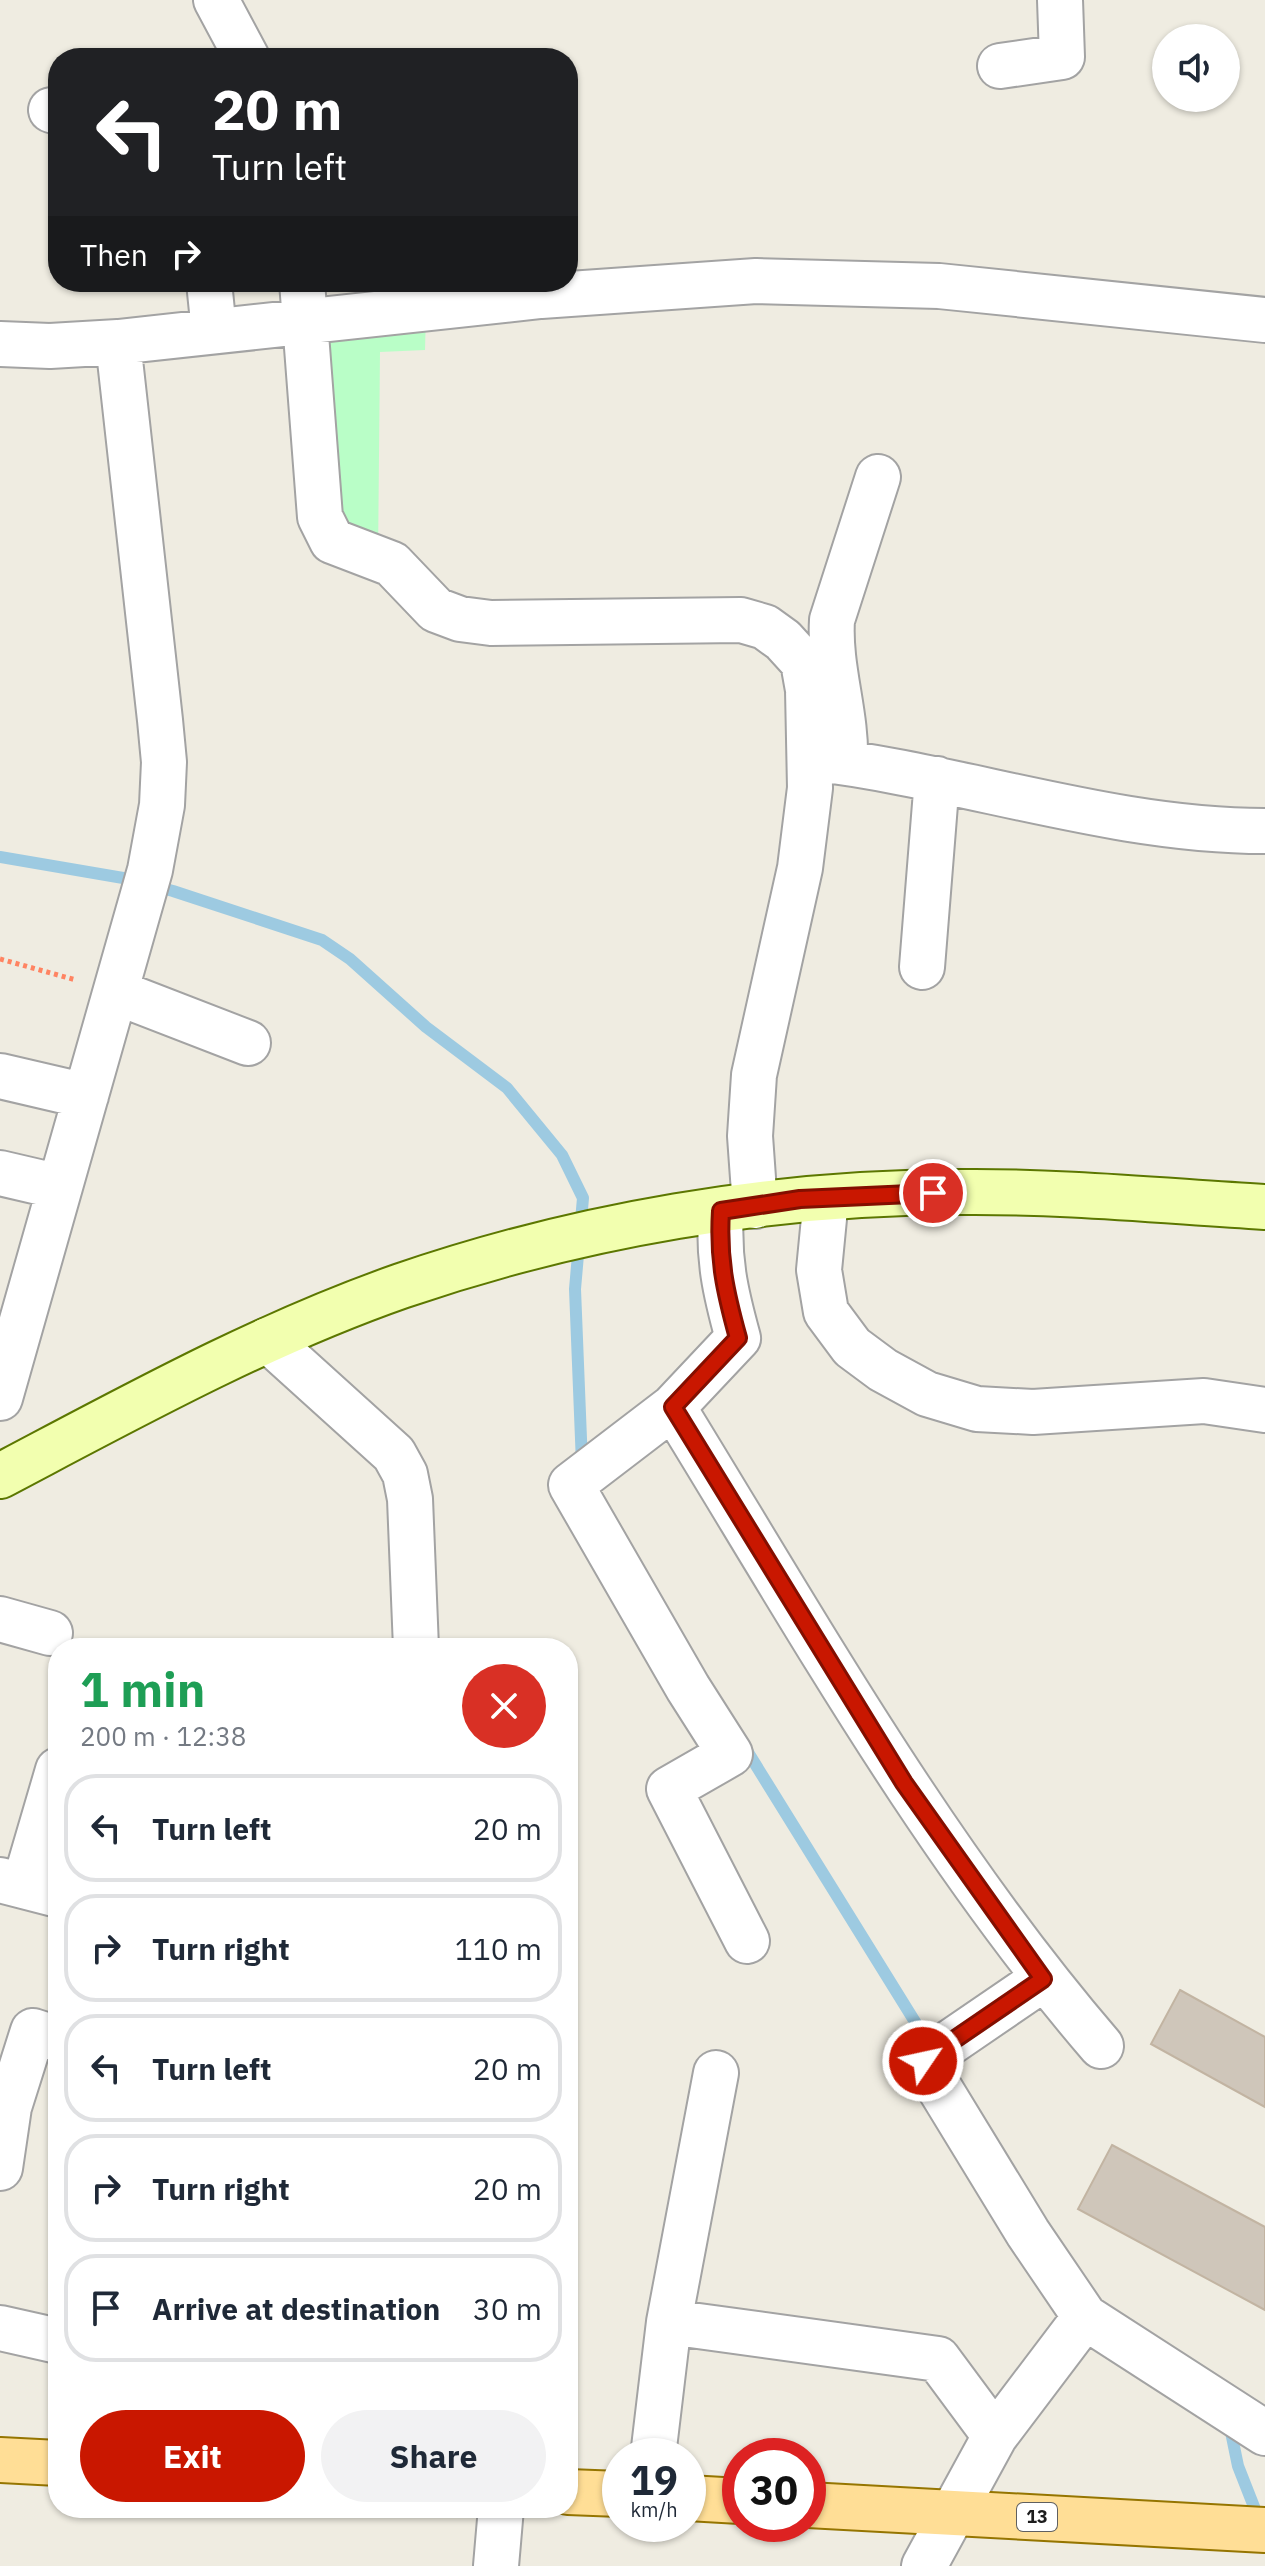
<!DOCTYPE html>
<meta charset="utf-8">
<style>
:root{--surface:#fff;--page:#f2f2f3;--text:#1f2937;--muted:#747a83;--line:#e0e1e3;--accent:#c91700}
body{margin:0;font-family:"IBM Plex Sans",sans-serif;background:var(--page);color:var(--text);height:100vh;display:flex;flex-direction:column;font-size:30px;white-space:nowrap}
*{box-sizing:border-box;margin:0}
p{font-size:26px;color:var(--muted)}
.icon{flex:none;width:44px;height:44px;fill:none;stroke:currentColor;stroke-width:2;stroke-linecap:round;stroke-linejoin:round}
.map{position:relative;flex:1;overflow:hidden}
.sheet{position:absolute;left:48px;top:1638px;width:530px;height:880px;display:flex;flex-direction:column;background:var(--surface);border-radius:32px;box-shadow:0 2px 6px #0004}
.sheet>*{flex:none}
.banner{position:absolute;left:48px;top:48px;width:530px;height:244px;border-radius:32px;box-shadow:0 2px 6px #0004;background:#202124;color:#fff;overflow:hidden}
.controls{position:absolute;left:1152px;top:24px;display:grid;gap:16px}
.controls a{display:grid;place-items:center;width:88px;height:88px;border-radius:50%;background:var(--surface);box-shadow:0 2px 6px #0004;font-size:40px}
.speed{position:absolute;left:602px;top:2438px;display:flex;gap:16px;font-size:40px;font-weight:700;text-align:center}
.speed>*{display:grid;place-content:center;width:104px;height:104px;border-radius:50%;background:var(--surface);box-shadow:0 2px 6px #0004;line-height:1}
.speed small{font-size:20px;font-weight:400}
.speed .limit{border:12px solid #d22;background:#fff;color:#111}
.pin{position:absolute;display:grid;place-items:center;width:68px;height:68px;color:#fff;margin:-34px;border:4px solid #fff;border-radius:50%;box-shadow:0 2px 8px #0007}
.me{position:absolute;width:88px;margin:-44px;rotate:56deg;stroke-linejoin:round;filter:drop-shadow(0 0 6px #0008)}
.turn{display:flex;align-items:center;gap:28px;height:168px;padding:0 32px;font-size:36px}
.turn .icon{width:104px;height:104px;stroke-width:2.5}
.turn b{display:block;font-size:56px;line-height:68px}
.then{display:flex;align-items:center;height:76px;padding:0 32px;background:#0003;gap:16px;font-size:30px}
.round{display:grid;place-items:center;flex:none;width:84px;height:84px;border-radius:42px;background:var(--page)}
.head{display:flex;align-items:center;justify-content:space-between;height:136px;padding:0 32px}
h1{font-size:48px;font-weight:700;line-height:60px;color:#1e9e55}
.button{display:flex;gap:16px;margin-top:auto;padding:16px 32px}
.button a{flex:1;height:92px;border-radius:48px;background:var(--accent);color:#fff;font-size:32px;font-weight:700;line-height:92px;text-align:center}
.button a+a{background:var(--page);color:var(--text)}
ul{padding:0;list-style:none}
li{display:flex;align-items:center;gap:24px;height:108px;margin:0 16px 12px;padding:0 16px;border:4px solid var(--line);border-radius:32px}
li div{flex:1}
li b{display:block;font-size:30px}
li em{font-style:normal}
.map>svg:first-child{display:block}
.park{fill:#b9fec7}
.lines{fill:none;stroke-linecap:round;stroke-linejoin:round}
.stream{stroke:#9dcae1;stroke-width:12}
.building{fill:#cfc6ba;stroke:#c2b4a2;stroke-width:2}
.street-casing{stroke:#a3a3a3;stroke-width:48}
.secondary-casing{stroke:#5c7700;stroke-width:48}
.primary-casing{stroke:#957500;stroke-width:48}
.path{stroke:#ff8462;stroke-width:5;stroke-dasharray:4 4;stroke-linecap:butt}
.street{stroke:#fff;stroke-width:44}
.secondary{stroke:#f2ffaf;stroke-width:44}
.primary{stroke:#ffde96;stroke-width:44}
.route-casing{stroke:#830f00;stroke-width:20}
.route{stroke:#c91700;stroke-width:14}
.labels{text-anchor:middle;stroke-width:7;stroke-linejoin:round;paint-order:stroke}
.shield{fill:#fff;stroke:#606060;stroke-width:2}
.shield-label{font-size:18px;font-weight:bold;fill:#1c1c1c}
</style>
<div class="map">
<svg width="1265" height="2566" viewBox="0 0 1265 2566">
<rect width="100%" height="100%" fill="#efece1"/>
<path class="park" d="M426,312l-1,38 -45,2 -2,208 -46,-19 -27,-220z"/>
<g class="lines">
<path class="stream" d="M0,857l129,22 44,12 149,49 28,19 76,68 81,61 55,67 21,43 -8,91 7,175
M744,1746l186,300
M1226,2428l5,4 7,34 22,56"/>
</g>
<path class="building" d="M1180,1990l85,47v70l-114,-63z
M1112,2145l153,82v83l-187,-101z"/>
<g class="lines">
<g class="street-casing">
<path id="street" d="M216,0l31,58
M1000,66l62,-9 -2,-57
M51,110l7,2
M209,282l5,49
M302,282l18,235 12,24 60,23 44,46 24,9 31,4 250,-3 24,7 18,13 20,22 5,28 2,98 -10,80 -46,207 -4,61 5,70
M0,344l50,2 68,-4 423,-46 215,-15 183,5 326,34
M810,758c152,18 301,73 455,73
M845,762c2,-48 -16,-94 -13,-142l46,-143
M922,967l15,-188
M116,992l132,51
M0,1076l86,20
M0,1173l60,14
M826,1198l-7,72 7,42 26,35 31,23 44,24 50,15 56,3 171,-11 61,9
M721,1211c-3,48 4,80 17,127l-65,69 -102,78 117,203 42,66 -61,35 78,152
M268,1340l126,114 11,20 5,25 6,149
M0,1398l150,-528 12,-65 2,-43 -4,-42 -42,-378
M673,1407c134,218 261,445 428,639
M0,1619l50,14
M0,1880l58,15
M24,1886l34,-116
M1043,1979l-120,82 105,172 57,84 180,116
M0,2168l9,-61 24,-76 25,8
M669,2322l269,37 57,77
M0,2328l58,13
M653,2456l16,-134 47,-249
M496,2566l5,-58
M924,2566l71,-130 90,-119"/>
</g>
<g class="secondary-casing">
<path id="secondary" d="M0,1476c131,-69 261,-141 401,-190 178,-61 371,-94 560,-94 101,-1 203,9 304,15"/>
</g>
<g class="primary-casing">
<path id="primary" d="M0,2460l58,3
M568,2492l52,2
M688,2498l52,3
M808,2505l457,25"/>
</g>
<path class="path" d="M0,959l76,21"/>
<use href="#street" class="street"/>
<use href="#secondary" class="secondary"/>
<use href="#primary" class="primary"/>
</g>
<g class="lines">
<g class="route-casing">
<path id="route" d="M923,2061l120,-82 -139,-196 -231,-376 65,-69c-13,-47 -20,-79 -17,-127l79,-12 133,-6"/>
</g>
<use href="#route" class="route"/>
</g>
<g class="labels">
<rect class="shield" x="1017" y="2503" width="40" height="28" rx="6"/>
<g class="shield-label">
<text x="1037" y="2523">13</text>
</g>
</g>
</svg>
<div class="controls">
<a><svg class="icon" aria-label="sound" viewBox="0 0 24 24"><path d="M4 9h4l5-4v14l-5-4H4zM17 9q2 3 0 6"/></svg></a>
</div>
<div class="speed"><div>19<small>km/h</small></div><div class="limit">30</div></div>
<div class="pin" style="left:933px;top:1193px;background:#d93025"><svg class="icon" aria-label="arrive" viewBox="0 0 24 24"><path d="M6 21V4h12l-3 4 3 4H6"/></svg></div>
<svg class="me" style="left:923px;top:2061px" viewBox="-20 -20 40 40"><circle r="17" fill="#c91700" stroke="#fff" stroke-width="3"/><path d="M0-11L8 9 0 5-8 9z" fill="#fff"/></svg>
<div class="banner">
<div class="turn"><svg class="icon" aria-label="left" viewBox="0 0 24 24"><path d="M17 20v-9H6M10 6l-5 5 5 5"/></svg><div><b>20 m</b>Turn left</div></div>
<div class="then">Then<svg class="icon" aria-label="right" viewBox="0 0 24 24"><path d="M7 20v-9h11M14 6l5 5-5 5"/></svg></div>
</div>
<section class="sheet">
<div class="head"><div><h1>1 min</h1><p>200 m · 12:38</p></div><a class="round" style="background:#d93025;color:#fff"><svg class="icon" aria-label="close" viewBox="0 0 24 24"><path d="M6 6l12 12M18 6L6 18"/></svg></a></div>
<ul>
<li><svg class="icon" aria-label="left" viewBox="0 0 24 24"><path d="M17 20v-9H6M10 6l-5 5 5 5"/></svg><div><b>Turn left</b></div><em>20 m</em></li>
<li><svg class="icon" aria-label="right" viewBox="0 0 24 24"><path d="M7 20v-9h11M14 6l5 5-5 5"/></svg><div><b>Turn right</b></div><em>110 m</em></li>
<li><svg class="icon" aria-label="left" viewBox="0 0 24 24"><path d="M17 20v-9H6M10 6l-5 5 5 5"/></svg><div><b>Turn left</b></div><em>20 m</em></li>
<li><svg class="icon" aria-label="right" viewBox="0 0 24 24"><path d="M7 20v-9h11M14 6l5 5-5 5"/></svg><div><b>Turn right</b></div><em>20 m</em></li>
<li><svg class="icon" aria-label="arrive" viewBox="0 0 24 24"><path d="M6 21V4h12l-3 4 3 4H6"/></svg><div><b>Arrive at destination</b></div><em>30 m</em></li>
</ul>
<div class="button"><a>Exit</a><a>Share</a></div>
</section>
</div>
